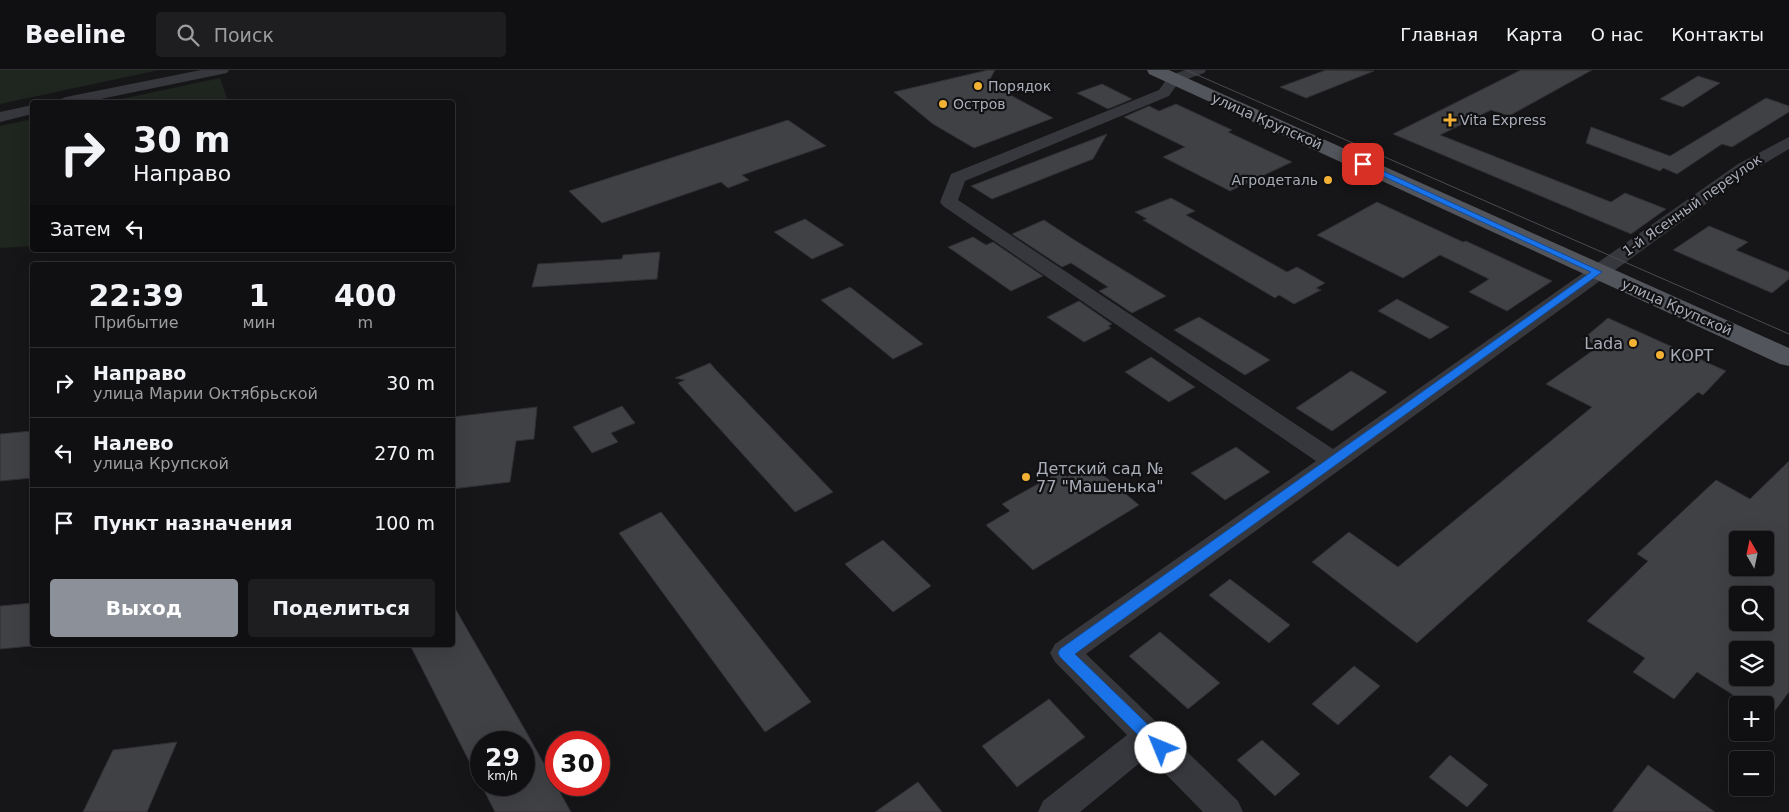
<!DOCTYPE html>
<html lang="ru">
<meta charset="utf-8">
<style>
:root{--surface:#101012;--page:#1e1e20;--text:#f1f3f6;--muted:#9c9d9f;--line:#303032;--accent:#8c9099}
body{margin:0;font-family:"DejaVu Sans",sans-serif;background:var(--page);color:var(--text);height:100vh;display:flex;flex-direction:column;font-size:19px;white-space:nowrap}
*{box-sizing:border-box;margin:0}
p{font-size:16px;color:var(--muted)}
.icon{flex:none;width:28px;height:28px;fill:none;stroke:currentColor;stroke-width:2;stroke-linecap:round;stroke-linejoin:round}
.map{position:relative;flex:1;overflow:hidden}
.details{position:absolute;left:30px;top:192px;width:425px;height:385px;display:flex;flex-direction:column;background:var(--surface);border-radius:5px;box-shadow:0 5px 20px #0002,0 0 0 1px var(--line)}
.details>*{flex:none}
.guide{position:absolute;left:30px;top:30px;width:425px;height:152px;border-radius:5px;box-shadow:0 5px 20px #0002,0 0 0 1px var(--line);background:#101012;color:var(--text);overflow:hidden}
.needle{width:32px;rotate:351deg}
.tools{position:absolute;left:1729px;top:461px;display:grid;gap:10px}
.tools a{display:grid;place-items:center;width:45px;height:45px;border-radius:5px;background:var(--surface);box-shadow:0 5px 20px #0002,0 0 0 1px var(--line);font-size:25px}
.speed{position:absolute;left:470px;top:661px;display:flex;gap:10px;font-size:25px;font-weight:700;text-align:center}
.speed>*{display:grid;place-content:center;width:65px;height:65px;border-radius:50%;background:var(--surface);box-shadow:0 5px 20px #0002,0 0 0 1px var(--line);line-height:1}
.speed small{font-size:12px;font-weight:400}
.speed .limit{border:8px solid #d22;background:#fff;color:#111}
.pin{position:absolute;display:grid;place-items:center;width:42px;height:42px;color:#fff;margin:-21px;border-radius:10px;box-shadow:0 2px 8px #0006}
.me{position:absolute;width:55px;margin:-28px;rotate:315deg;stroke-linejoin:round;filter:drop-shadow(0 0 4px #0008)}
.turn{display:flex;align-items:center;gap:18px;height:105px;padding:0 20px;font-size:22px}
.turn .icon{width:65px;height:65px;stroke-width:2.5}
.turn b{display:block;font-size:35px;line-height:42px}
.then{display:flex;align-items:center;height:48px;padding:0 20px;background:#0003;gap:10px;font-size:19px}
.eta{display:flex;justify-content:space-evenly;align-items:center;height:85px;text-align:center}
.eta b{font-size:30px;font-weight:700;line-height:35px}
.action{display:flex;gap:10px;margin-top:auto;padding:10px 20px}
.action a{flex:1;height:58px;border-radius:5px;background:var(--accent);color:#fff;font-size:20px;font-weight:700;line-height:58px;text-align:center}
.action a+a{background:var(--page);color:var(--text)}
ul{padding:0;list-style:none}
li{display:flex;align-items:center;gap:15px;height:70px;padding:0 20px;border-top:1px solid var(--line)}
li div{flex:1}
li b{display:block;font-size:19px}
li em{font-style:normal}
header{display:flex;align-items:center;gap:30px;box-sizing:border-box;height:70px;padding:0 25px;background:var(--surface);border-bottom:1px solid var(--line)}
header strong{font-size:24px}
nav{display:flex;gap:28px;margin-inline-start:auto;font-size:18px}
.search{width:350px;height:45px;background:var(--page);display:flex;align-items:center;gap:12px;box-sizing:border-box;padding:0 18px;border-radius:5px;color:var(--muted);font-size:19px}
.map>svg:first-child{display:block}
.green{fill:#1e261f}
.building{fill:#404145;stroke:#303034;fill-rule:evenodd}
.lines{fill:none;stroke-linecap:round;stroke-linejoin:round}
.minor{fill:#37383d;fill-rule:evenodd}
.major{fill:#53555c;fill-rule:evenodd}
.tram{stroke:#4a4c52;stroke-width:1}
.route{fill:#1a73e8;stroke:#114b97}
.poi-dot{fill:#f2b134;stroke:#111113;stroke-width:2}
.labels{text-anchor:middle;stroke-width:4.5;stroke-linejoin:round;paint-order:stroke}
.far-poi-label{font-size:14px;fill:#a8adb8;stroke:#111113;text-anchor:start}
.far-street-label{font-size:14px;fill:#a8adb8;stroke:#111113}
.poi-label{font-size:16px;fill:#a8adb8;stroke:#111113;text-anchor:start}
</style>
<header>
<strong>Beeline</strong>
<div class="search"><svg class="icon" aria-label="search" viewBox="0 0 24 24"><circle cx="10" cy="10" r="6"/><path d="M15 15l6 6"/></svg>Поиск</div>
<nav><a>Главная</a><a>Карта</a><a>О нас</a><a>Контакты</a></nav>
</header>
<div class="map">
<svg width="1789" height="742" viewBox="0 0 1789 742">
<rect width="100%" height="100%" fill="#161618"/>
<path class="green" d="M0,0h159l-159,34z
M220,8l8,24h-121z
M32,49v127l-32,2v-122z"/>
<path class="building" d="M988,0h7l-7,13 65,35 -79,30 -41,-24 -39,-32z
M1326,0l48,1 -68,27 -26,-11z
M1521,0h71l-83,46 -18,-6 -51,25 171,67 14,-9 41,16 -35,25 -238,-100z
M1698,6l22,7 -37,24 -23,-8z
M1102,14l30,15 -24,10 -31,-16z
M1766,28l23,8v6l-57,35 -10,-3 -45,30 -14,-6 -3,3 -74,-28 5,-16 79,29z
M1176,34l56,26 -4,2 64,30 -62,29 -67,-34 22,-10 -61,-30 25,-11 10,5z
M788,50l38,26 -84,29 7,5 -21,8 -7,-6 -119,41 -33,-32z
M1107,64l-14,25 -101,40 -21,-13z
M1171,128l24,13 -9,4 101,57 10,-5 28,16 -9,5 5,2 -27,14 -15,-9 -4,3 -132,-78 4,-1 -12,-7z
M1377,132l86,40 3,-1 86,40 -45,30 -38,-19 20,-13 -49,-24 -37,23 -86,-43z
M805,149l39,26 -32,14 -38,-27z
M1044,150l32,21 90,55 -34,17 -33,-22 9,-4 -37,-24 -9,4 -50,-33z
M1709,156l39,16 -12,8 53,22v7l-17,14 -99,-43z
M973,167l13,8 7,-3 50,34 -32,15 -63,-44z
M660,182l-3,27 -125,8 6,-23 84,-5 1,-4z
M850,217l73,57 -30,15 -72,-59z
M1397,229l52,28 -19,12 -52,-28z
M1079,231l33,23 -4,2 3,2 -27,14 -37,-25z
M1199,247l71,43 -25,15 -71,-45z
M1608,248l118,53 -23,24 -5,-3 -281,251 -105,-81 37,-30 49,35 194,-160 -46,-23 53,-38 -16,-7z
M1151,287l44,30 -26,15 -44,-30z
M710,293l6,7 117,122 -38,20 -117,-129 7,-3 -10,-2z
M1351,301l36,21 -55,39 -36,-23z
M622,336l13,17 -24,10 7,9 -26,11 -19,-26z
M537,337l-3,32 -18,2 -6,41 -58,7v-72z
M32,361v47l-32,3v-47z
M1236,377l34,25 -45,28 -34,-27z
M1789,391v231l-24,32v-19h-16l-52,-33 -23,27 -41,-27 12,-14 -58,-37 61,-60 -11,-7 79,-74 34,19zM1738,470h27v28h-27zM1738,525h27v27h-27zM1738,580h27v28h-27z
M1090,394l49,41 -106,65 -47,-45 24,-14 -8,-7 59,-33 6,6z
M661,442l150,190 -46,30 -146,-199z
M883,470l48,46 -38,26 -48,-48z
M1230,509l60,46 -21,18 -60,-48z
M32,533v43l-32,3v-43z
M452,533l72,125 47,84h-76l-85,-167h42zM481,672h43v43h-43z
M1160,562l60,51 -32,26 -59,-53z
M1354,596l26,20 -42,39 -26,-21z
M1049,629l36,38 -68,50 -35,-41z
M1262,670l38,34 -25,22 -38,-36z
M177,672l-30,70h-64l30,-62z
M1450,685l38,30 -21,22 -38,-30z
M1648,695l67,47h-103z
M918,712l24,30h-67z"/>
<g class="lines">
<path class="minor" d="M201,0h28l-2,3 -5,1 -136,28h-28l3,-3 5,-2z
M1185,0h21l-2,3 -25,9 -10,14 -204,85 -7,19 375,249 405,-285 51,-27v12l-39,23 -664,482 152,147 5,11h-40l-55,-56 -68,56h-42l5,-11 84,-66 -72,-73 -5,-9 5,-9 261,-183 -373,-255 -3,-4 11,-28 208,-84 10,-14z
M32,35v9l-32,8v-10z"/>
<path class="major" d="M1147,0h22l620,278v18l-9,-2 -631,-290z"/>
<path class="tram" d="M1186,0l603,264"/>
</g>
<path class="route" d="M1361,93h5l236,109 -527,382 92,89 2,5 -2,5 -6,2 -5,-2 -96,-96 -2,-4 2,-4 531,-377 -230,-106z"/>
<g class="poi-dot">
<circle cx="978" cy="16" r="5"/>
<circle cx="943" cy="34" r="5"/>
<path d="M1447.5 42.5h5v5h5v5h-5v5h-5v-5h-5v-5h5z"/>
<circle cx="1328" cy="110" r="5"/>
<circle cx="1633" cy="273" r="5"/>
<circle cx="1660" cy="285" r="5"/>
<circle cx="1026" cy="407" r="5"/>
</g>
<g class="labels">
<g class="far-poi-label">
<text x="988" y="21">Порядок</text>
<text x="953" y="39">Остров</text>
<text x="1460" y="55">Vita Express</text>
<text x="1318" y="115" text-anchor="end">Агродеталь</text>
</g>
<g class="far-street-label">
<text transform="translate(1267 51) rotate(24)" y="5">улица Крупской</text>
<text transform="translate(1692 135) rotate(-35)" y="5">1-й Ясенный переулок</text>
<text transform="translate(1677 237) rotate(24)" y="5">улица Крупской</text>
</g>
<g class="poi-label">
<text x="1623" y="279" text-anchor="end">Lada</text>
<text x="1670" y="291">КОРТ</text>
<text x="1036" y="404">Детский сад №<tspan x="1036" dy="18">77 "Машенька"</tspan></text>
</g>
</g>
</svg>
<div class="tools">
<a><svg class="needle" viewBox="-14 -14 28 28"><path d="M0-13l5 13h-10z" fill="#e53935"/><path d="M0 13l5-13h-10z" fill="#9c9d9f"/></svg></a>
<a><svg class="icon" aria-label="search" viewBox="0 0 24 24"><circle cx="10" cy="10" r="6"/><path d="M15 15l6 6"/></svg></a>
<a><svg class="icon" aria-label="layers" viewBox="0 0 24 24"><path d="M12 4l9 5-9 5-9-5zM3 14l9 5 9-5"/></svg></a>
<a>+</a>
<a>−</a>
</div>
<div class="speed"><div>29<small>km/h</small></div><div class="limit">30</div></div>
<div class="pin" style="left:1363px;top:94px;background:#d93025"><svg class="icon" aria-label="arrive" viewBox="0 0 24 24"><path d="M6 21V4h12l-3 4 3 4H6"/></svg></div>
<svg class="me" style="left:1161px;top:678px" viewBox="-20 -20 40 40"><circle r="19" fill="#fff"/><path d="M0-13L10 11 0 6-10 11z" fill="#1a73e8"/></svg>
<div class="guide">
<div class="turn"><svg class="icon" aria-label="right" viewBox="0 0 24 24"><path d="M7 20v-9h11M14 6l5 5-5 5"/></svg><div><b>30 m</b>Направо</div></div>
<div class="then">Затем<svg class="icon" aria-label="left" viewBox="0 0 24 24"><path d="M17 20v-9H6M10 6l-5 5 5 5"/></svg></div>
</div>
<section class="details">
<div class="eta">
<div><b>22:39</b><p>Прибытие</p></div>
<div><b>1</b><p>мин</p></div>
<div><b>400</b><p>m</p></div>
</div>
<ul>
<li><svg class="icon" aria-label="right" viewBox="0 0 24 24"><path d="M7 20v-9h11M14 6l5 5-5 5"/></svg><div><b>Направо</b><p>улица Марии Октябрьской</p></div><em>30 m</em></li>
<li><svg class="icon" aria-label="left" viewBox="0 0 24 24"><path d="M17 20v-9H6M10 6l-5 5 5 5"/></svg><div><b>Налево</b><p>улица Крупской</p></div><em>270 m</em></li>
<li><svg class="icon" aria-label="arrive" viewBox="0 0 24 24"><path d="M6 21V4h12l-3 4 3 4H6"/></svg><div><b>Пункт назначения</b></div><em>100 m</em></li>
</ul>
<div class="action"><a>Выход</a><a>Поделиться</a></div>
</section>
</div>
